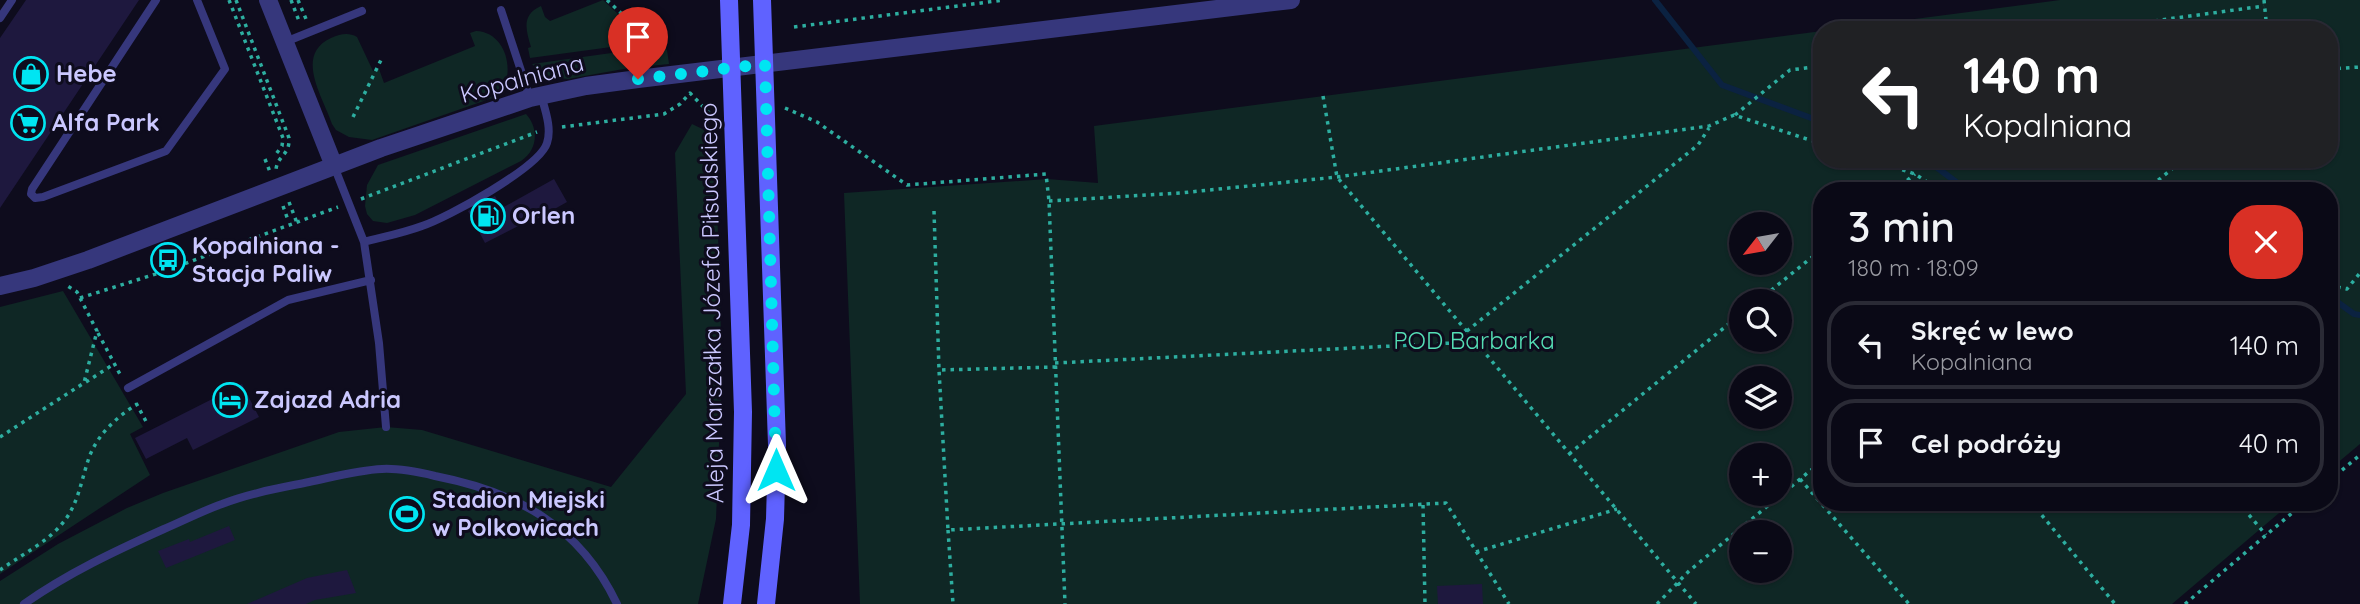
<!DOCTYPE html>
<html lang="pl">
<meta charset="utf-8">
<style>
:root{--surface:#0a0916;--page:#13121f;--text:#f1f3f6;--muted:#999aa1;--line:#2a2a35}
body{margin:0;font-family:Quicksand,sans-serif;background:var(--page);color:var(--text);height:100vh;display:flex;flex-direction:column;font-size:26px;white-space:nowrap}
*{box-sizing:border-box;margin:0}
p{font-size:23px;color:var(--muted)}
.icon{flex:none;width:38px;height:38px;fill:none;stroke:currentColor;stroke-width:2;stroke-linecap:round;stroke-linejoin:round}
.map{position:relative;flex:1;overflow:hidden}
.drawer{position:absolute;left:1813px;top:182px;width:525px;height:329px;display:flex;flex-direction:column;background:var(--surface);border-radius:28px;box-shadow:0 2px 5px #0004,0 0 0 2px var(--line)}
.drawer>*{flex:none}
.hud{position:absolute;left:1813px;top:21px;width:525px;height:147px;border-radius:28px;box-shadow:0 2px 5px #0004,0 0 0 2px var(--line);background:#202124;color:#fff;overflow:hidden}
.needle{width:46px;rotate:239deg}
.fabs{position:absolute;left:1729px;top:212px;display:grid;gap:14px}
.fabs a{display:grid;place-items:center;width:63px;height:63px;border-radius:50%;background:var(--surface);box-shadow:0 2px 5px #0004,0 0 0 2px var(--line);font-size:35px}
.pin{position:absolute;display:grid;place-items:center;width:60px;height:60px;color:#fff;margin:-72px -30px;border-radius:50% 50% 50% 0;rotate:-45deg;box-shadow:0 0 7px #0007}
.pin .icon{rotate:45deg}
.me{position:absolute;width:77px;margin:-38px;rotate:0deg;stroke-linejoin:round;filter:drop-shadow(0 0 5px #0008)}
.turn{display:flex;align-items:center;gap:24px;height:147px;padding:0 35px;font-size:32px}
.turn .icon{width:91px;height:91px;stroke-width:2.5}
.turn b{display:block;font-size:49px;line-height:60px}
.round{display:grid;place-items:center;flex:none;width:74px;height:74px;border-radius:28px;background:var(--page)}
.overview{display:flex;align-items:center;justify-content:space-between;height:119px;padding:0 35px}
h1{font-size:42px;font-weight:600;line-height:52px}
ul{padding:0;list-style:none}
li{display:flex;align-items:center;gap:21px;height:88px;margin:0 14px 10px;padding:0 21px;border:4px solid var(--line);border-radius:28px}
li div{flex:1}
li b{display:block;font-size:26px}
li em{font-style:normal}
.map>svg:first-child{display:block}
.green{fill:#0f2725;fill-rule:evenodd}
.lines{fill:none;stroke-linecap:round;stroke-linejoin:round}
.stream{stroke:#0b2241;stroke-width:6}
.building{fill:#1e183e}
.path{stroke:#2daea0;stroke-width:3.5;stroke-dasharray:3.5 5;stroke-linecap:butt}
.service{stroke:#36377c;stroke-width:8}
.tertiary{stroke:#36377c;stroke-width:18}
.secondary{stroke:#5f62ff;stroke-width:18}
.route{stroke:#00e5f2;stroke-width:12;stroke-dasharray:0 21.6}
.labels{text-anchor:middle;stroke-width:6;stroke-linejoin:round;paint-order:stroke}
.poi-label{font-size:24px;font-weight:bold;fill:#cbc8ff;stroke:#0e0c1d;text-anchor:start}
.street-label{font-size:24px;fill:#cbc8ff;stroke:#0e0c1d}
.park-label{font-size:24px;fill:#55deb5;stroke:#0e0c1d}
</style>
<div class="map">
<svg width="2360" height="604" viewBox="0 0 2360 604">
<rect width="100%" height="100%" fill="#0e0c1d"/>
<path class="green" d="M603,0l45,42 -118,16 -2,-10 3,-1c-5,-17 -10,-32 10,-41l4,11 5,4z
M2060,0h300v444l-31,26v-279h-507v311h470l-120,102h-1312l-16,-411 203,-14 51,4 -4,-57 728,-95v128h507v-129h-499zM1741,224h39v38h-39zM1741,301h39v39h-39zM1741,378h39v38h-39zM1741,455h39v39h-39zM1741,532h39v38h-39z
M476,31c31,1 41,44 22,65l-126,44 -23,-3 -13,-7 -4,-6c-9,-27 -38,-69 -1,-86 10,-4 17,-6 26,-1l16,34 6,-2 5,14 91,-37 -5,-13z
M662,46l5,4 2,14 -40,4 -61,11 -24,-3 -12,-12z
M526,114c13,14 12,36 -5,47l-106,54 -28,8 -14,-2 -6,-7 -2,-8 2,-21 11,-20z
M692,124l23,11 7,234 -6,150 -18,85h-698v-23l58,-37 69,-36 36,-15 176,-61 47,-5 36,3 189,57 75,-93 -11,-241z
M63,291l80,136 -13,7 20,41 -150,99v-267z"/>
<g class="lines">
<path class="stream" d="M1655,0l67,85 100,37
M1922,159l13,7 33,25
M2329,296l25,18 6,1"/>
</g>
<path class="building" d="M26,0h113l-139,208v-170z
M554,179l13,23 -32,18 -1,-2 -49,25 -17,-32 27,-15 7,12z
M242,384l17,33 -66,33 -6,-12 -41,21 -11,-21z
M229,526l6,14 -69,28 -8,-17 31,-12 1,3z
M347,570l9,23 -41,7 -9,4h-59l60,-26z
M1482,584l1,20h-45l-1,-18z"/>
<g class="lines">
<path class="path" d="M229,0l54,138 -1,8 -6,8
M236,0l53,138c1,17 -11,17 -13,31
M291,0l8,21
M298,0l8,19
M607,0l48,45
M2264,0l3,30
M794,27l210,-27
M2087,30l177,-24
M2329,69l31,-2
M1323,96l14,81 359,427
M785,108l32,14 90,63 139,-11 3,27 16,403
M1735,115l55,-45 32,-4
M353,117l28,-57
M562,127l102,-13 16,-10 10,-11 21,22
M265,159l5,13
M1870,159l45,15 26,17
M1894,191l21,-17
M2145,191l39,-32
M361,199l176,-67
M1049,201l131,-8 157,-16 372,-51 25,-11 88,29
M289,202l8,21
M283,206l5,14
M934,211l5,159
M2329,285l18,4 13,-16
M80,298l82,-26 176,-65
M1758,301l64,-52
M98,333l24,45
M1055,363l397,-20 246,-198 11,-17
M1056,367l-117,3 9,160 498,-27 63,101
M86,382l28,-18
M136,403l12,22
M0,437l84,-54 13,-52 -20,-39 -11,-7
M1569,454l172,-140
M1800,479l109,125
M2329,481l31,-26
M2031,502l84,102
M2238,502l28,33
M1423,505l2,99
M948,530l5,74
M1476,552l141,-43
M0,570c18,-13 47,-28 61,-45 18,-20 20,-46 29,-70 9,-22 27,-38 47,-51
M1657,604l32,-33 133,-110
M2185,604l120,-102"/>
<path class="service" d="M156,0l-124,189 -1,5 4,4 8,-1 123,-46 59,-82 -28,-69
M501,10l29,88
M0,18l12,-18
M285,42l77,-31
M334,166l30,76 15,101 7,84
M364,242c19,-5 39,-9 58,-16 25,-8 118,-59 125,-83 5,-15 -2,-33 -6,-48
M128,388l160,-88 83,-20
M24,604c44,-31 91,-53 140,-75 19,-8 38,-18 58,-25 28,-11 58,-16 87,-22 24,-5 49,-12 73,-13 17,-1 36,3 53,7 82,16 145,50 182,128"/>
<path class="tertiary" d="M268,0l66,166
M0,286l34,-8 54,-18 293,-112 149,-50 56,-12 52,-7 653,-79"/>
<path class="secondary" d="M729,0l14,412 -2,113 -9,79
M762,0l15,445 -2,74 -9,85"/>
</g>
<g class="lines">
<path class="route" d="M638,79l127,-15 11,406"/>
</g>
<defs>
<g id="shop-ring" transform="scale(1.75)"><circle r="9.5" fill="#0e0c1d" stroke="#00e5f2" stroke-width="1.5"/><path d="M-5-2.5h2.3a2.7 3.5 0 0 1 5.4 0H5L5.5 6h-11ZM-1.5-2.5h3a1.5 2.3 0 0 0-3 0Z" fill="#00e5f2"/></g>
<g id="supermarket-ring" transform="scale(1.75)"><circle r="9.5" fill="#0e0c1d" stroke="#00e5f2" stroke-width="1.5"/><path d="M-6-5.5h2.5l.6 2H6L4.5 2H-2.5L-4.4-4H-6ZM-1.5 3.2a1.3 1.3 0 1 0 .1 0ZM3 3.2a1.3 1.3 0 1 0 .1 0Z" fill="#00e5f2"/></g>
<g id="fuel-ring" transform="scale(1.75)"><circle r="9.5" fill="#0e0c1d" stroke="#00e5f2" stroke-width="1.5"/><path d="M-5.5-6h7V0h2V4h1.3V-2.5L3-4.5l.8-.8L6-3V5H2.5V1h-1V6h-7ZM-4.2-4.7v3.2H.2V-4.7Z" fill="#00e5f2"/></g>
<g id="bus-ring" transform="scale(1.75)"><circle r="9.5" fill="#0e0c1d" stroke="#00e5f2" stroke-width="1.5"/><path d="M-5-6H5V4H4V6H2V4H-2V6H-4V4H-5ZM-3.5-4V0h7V-4ZM-3.5 1.2v1.5H-2V1.2ZM2 1.2v1.5H3.5V1.2Z" fill="#00e5f2"/></g>
<g id="hotel-ring" transform="scale(1.75)"><circle r="9.5" fill="#0e0c1d" stroke="#00e5f2" stroke-width="1.5"/><path d="M-6-4.5h1.5V1H6V5H4.5V3h-9V5H-6ZM-4 0a1.8 1.8 0 1 1 3.6 0ZM.5 0V-2.5h3Q6-2.5 6 0Z" fill="#00e5f2"/></g>
<g id="stadium-ring" transform="scale(1.75)"><circle r="9.5" fill="#0e0c1d" stroke="#00e5f2" stroke-width="1.5"/><path d="M0-5a6.5 5 0 1 0 0 10a6.5 5 0 1 0 0-10ZM-3.5-1.8h7v3.6h-7Z" fill="#00e5f2"/></g>
</defs>
<g fill-rule="evenodd">
<use href="#shop-ring" x="31" y="74"/>
<use href="#supermarket-ring" x="28" y="123"/>
<use href="#fuel-ring" x="488" y="216"/>
<use href="#bus-ring" x="168" y="260"/>
<use href="#hotel-ring" x="230" y="400"/>
<use href="#stadium-ring" x="407" y="514"/>
</g>
<g class="labels">
<g class="poi-label">
<text x="56" y="82">Hebe</text>
<text x="52" y="131">Alfa Park</text>
<text x="512" y="224">Orlen</text>
<text x="192" y="254">Kopalniana -<tspan x="192" dy="28">Stacja Paliw</tspan></text>
<text x="254" y="408">Zajazd Adria</text>
<text x="432" y="508">Stadion Miejski<tspan x="432" dy="28">w Polkowicach</tspan></text>
</g>
<g class="street-label">
<text transform="translate(522 79) rotate(-15)" y="8">Kopalniana</text>
<text transform="translate(712 303) rotate(-91)" y="8">Aleja Marszałka Józefa Piłsudskiego</text>
</g>
<g class="park-label">
<text x="1474" y="349">POD Barbarka</text>
</g>
</g>
</svg>
<div class="fabs">
<a><svg class="needle" viewBox="-14 -14 28 28"><path d="M0-13l5 13h-10z" fill="#e53935"/><path d="M0 13l5-13h-10z" fill="#999aa1"/></svg></a>
<a><svg class="icon" aria-label="search" viewBox="0 0 24 24"><circle cx="10" cy="10" r="6"/><path d="M15 15l6 6"/></svg></a>
<a><svg class="icon" aria-label="layers" viewBox="0 0 24 24"><path d="M12 4l9 5-9 5-9-5zM3 14l9 5 9-5"/></svg></a>
<a>+</a>
<a>−</a>
</div>
<div class="pin" style="left:638px;top:79px;background:#d93025"><svg class="icon" aria-label="arrive" viewBox="0 0 24 24"><path d="M6 21V4h12l-3 4 3 4H6"/></svg></div>
<svg class="me" style="left:776px;top:470px" viewBox="-20 -20 40 40"><path d="M0-17L14 15 0 8-14 15z" fill="#00e5f2" stroke="#fff" stroke-width="4"/></svg>
<div class="hud">
<div class="turn"><svg class="icon" aria-label="left" viewBox="0 0 24 24"><path d="M17 20v-9H6M10 6l-5 5 5 5"/></svg><div><b>140 m</b>Kopalniana</div></div>
</div>
<section class="drawer">
<div class="overview"><div><h1>3 min</h1><p>180 m · 18:09</p></div><a class="round" style="background:#d93025;color:#fff"><svg class="icon" aria-label="close" viewBox="0 0 24 24"><path d="M6 6l12 12M18 6L6 18"/></svg></a></div>
<ul>
<li><svg class="icon" aria-label="left" viewBox="0 0 24 24"><path d="M17 20v-9H6M10 6l-5 5 5 5"/></svg><div><b>Skręć w lewo</b><p>Kopalniana</p></div><em>140 m</em></li>
<li><svg class="icon" aria-label="arrive" viewBox="0 0 24 24"><path d="M6 21V4h12l-3 4 3 4H6"/></svg><div><b>Cel podróży</b></div><em>40 m</em></li>
</ul>
</section>
</div>
